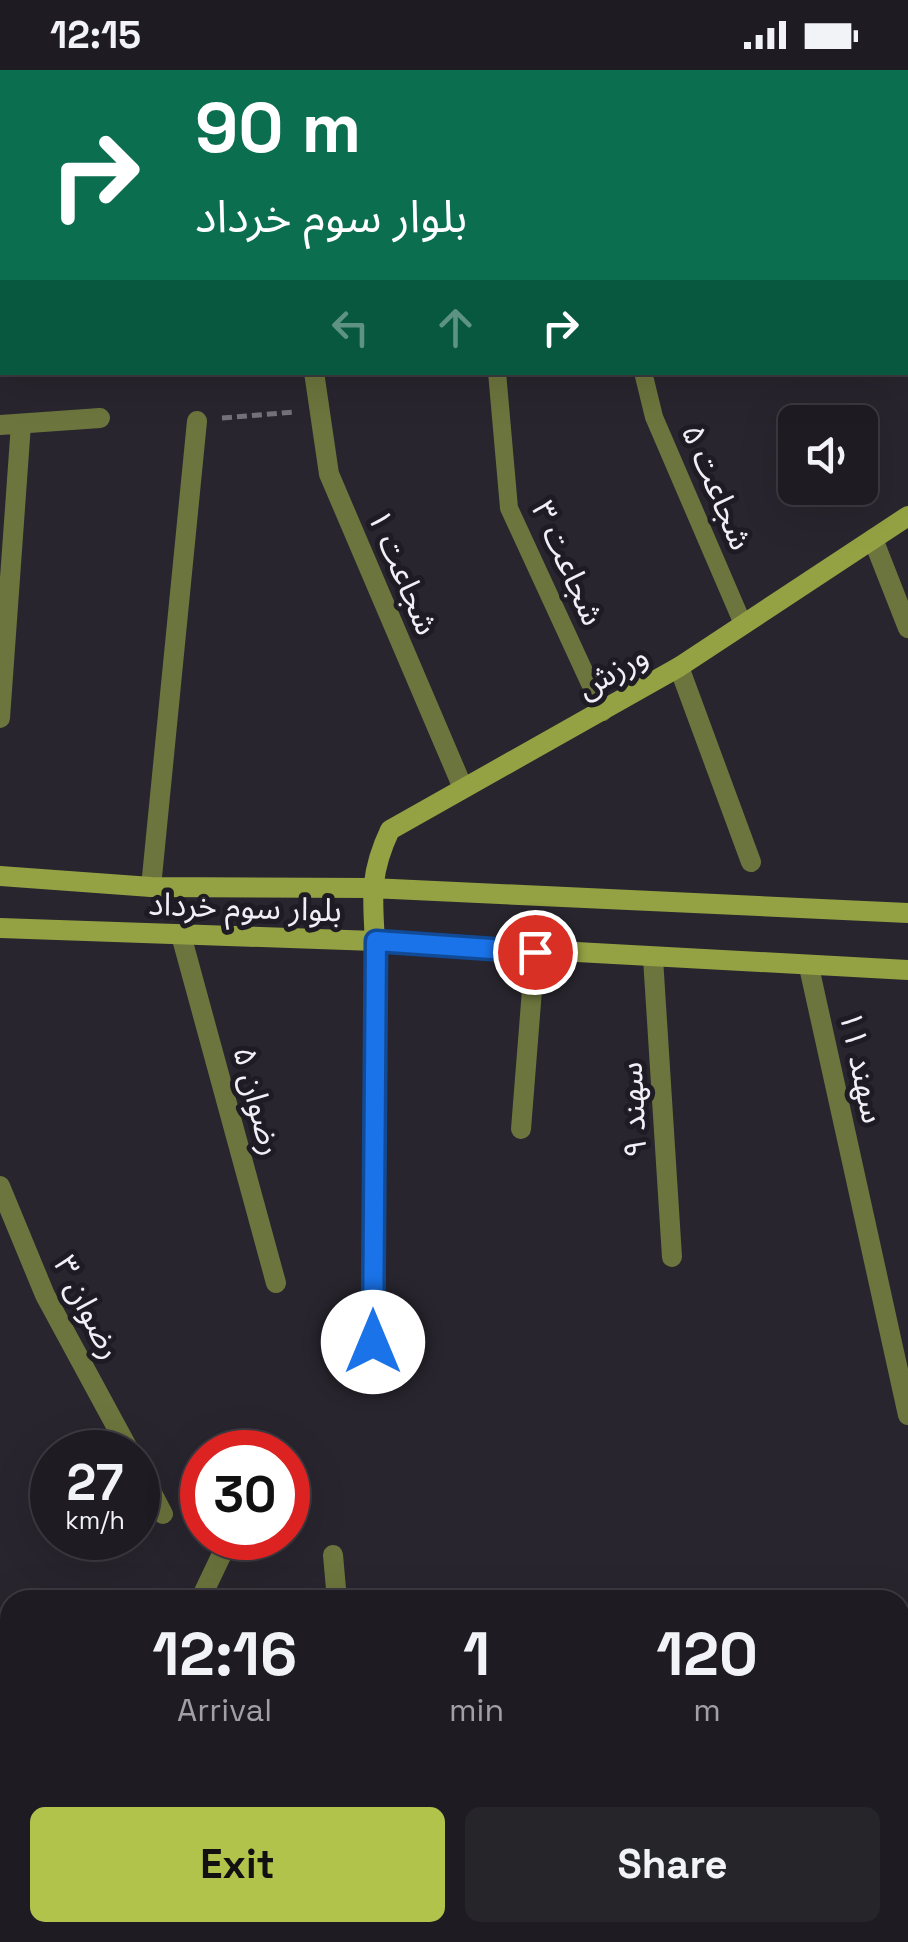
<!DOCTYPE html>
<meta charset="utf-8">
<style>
:root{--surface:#1e1c22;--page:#26252a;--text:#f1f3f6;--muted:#a1a1a5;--line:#3c3a40;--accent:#b2c34c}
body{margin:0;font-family:"Space Grotesk","Noto Sans Arabic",sans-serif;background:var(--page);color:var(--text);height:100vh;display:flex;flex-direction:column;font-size:38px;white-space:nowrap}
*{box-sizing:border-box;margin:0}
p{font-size:32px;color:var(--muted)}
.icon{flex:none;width:55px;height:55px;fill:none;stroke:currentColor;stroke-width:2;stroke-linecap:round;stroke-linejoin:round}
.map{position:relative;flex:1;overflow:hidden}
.details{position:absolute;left:0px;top:1520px;width:910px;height:352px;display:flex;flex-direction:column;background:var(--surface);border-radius:30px 30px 0 0;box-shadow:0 10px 40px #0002,0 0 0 2px var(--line)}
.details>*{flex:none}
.guide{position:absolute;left:0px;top:0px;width:910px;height:305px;box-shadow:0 10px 40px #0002,0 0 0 2px var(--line);background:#0b6e4f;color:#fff;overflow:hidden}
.fabs{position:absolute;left:778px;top:335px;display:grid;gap:20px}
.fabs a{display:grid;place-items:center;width:100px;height:100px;border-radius:15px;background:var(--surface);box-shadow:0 10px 40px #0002,0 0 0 2px var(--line);font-size:50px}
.speed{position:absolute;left:30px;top:1360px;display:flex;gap:20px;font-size:50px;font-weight:700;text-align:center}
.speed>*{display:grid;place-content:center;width:130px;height:130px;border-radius:50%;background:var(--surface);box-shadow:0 10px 40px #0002,0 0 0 2px var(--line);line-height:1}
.speed small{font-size:25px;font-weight:400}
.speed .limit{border:15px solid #d22;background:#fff;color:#111}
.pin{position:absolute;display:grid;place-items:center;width:85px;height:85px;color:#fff;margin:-42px;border:5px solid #fff;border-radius:50%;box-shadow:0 2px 10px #0007}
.me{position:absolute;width:110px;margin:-55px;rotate:0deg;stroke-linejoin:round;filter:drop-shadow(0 0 8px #0008)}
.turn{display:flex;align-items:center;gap:35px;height:210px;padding:0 30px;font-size:45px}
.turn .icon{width:130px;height:130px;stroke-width:2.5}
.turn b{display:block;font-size:70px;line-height:85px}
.lanes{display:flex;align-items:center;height:95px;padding:0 30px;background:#0003;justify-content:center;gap:50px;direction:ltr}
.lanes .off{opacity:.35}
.eta{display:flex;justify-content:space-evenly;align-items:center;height:170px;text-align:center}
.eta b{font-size:60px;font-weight:600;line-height:70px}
.cta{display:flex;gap:20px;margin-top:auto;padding:20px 30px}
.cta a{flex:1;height:115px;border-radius:15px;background:var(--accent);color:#111;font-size:40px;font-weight:600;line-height:115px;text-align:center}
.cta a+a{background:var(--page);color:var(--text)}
.status{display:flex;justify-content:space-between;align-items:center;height:70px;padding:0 50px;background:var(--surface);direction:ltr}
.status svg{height:28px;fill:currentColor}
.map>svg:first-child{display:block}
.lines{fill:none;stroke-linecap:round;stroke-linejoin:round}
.river{stroke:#6b4d97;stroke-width:55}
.path{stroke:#737179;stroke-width:5;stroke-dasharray:10 5;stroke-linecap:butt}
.lane{stroke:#6c753d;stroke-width:18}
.street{stroke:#6c753d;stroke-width:20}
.secondary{stroke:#94a243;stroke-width:20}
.route-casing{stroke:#114b97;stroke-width:25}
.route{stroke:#1a73e8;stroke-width:18}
.labels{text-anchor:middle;stroke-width:10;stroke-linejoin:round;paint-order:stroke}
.street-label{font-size:32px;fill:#f1eff6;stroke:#1e1b24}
</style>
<div class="status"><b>12:15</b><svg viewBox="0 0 49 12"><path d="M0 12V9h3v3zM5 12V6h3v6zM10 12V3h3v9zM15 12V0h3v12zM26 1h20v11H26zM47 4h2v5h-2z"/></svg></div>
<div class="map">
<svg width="908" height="1872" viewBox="0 0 908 1872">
<rect width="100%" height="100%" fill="#28252e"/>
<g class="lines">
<path class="river" d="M677,2v-2"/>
<path class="path" d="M222,348l73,-6"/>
<path class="lane" d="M899,0l2,2
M497,302l12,136 94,204
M643,302l11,45 89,207"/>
<path class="street" d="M258,0l3,2
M314,302l15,102 134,314
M0,355l100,-7
M873,469l35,89
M679,597l72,195
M0,648l21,-294
M151,817l46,-466
M181,865l95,348
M653,888l19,299
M809,897l99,448
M521,1059l14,-177
M0,1116l45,109 85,157
M373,1272l2,-401
M138,1396l25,48
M333,1485l4,45
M200,1530l21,-44
M0,1551l10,18
M0,1796l10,-10
M247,1872l6,-10"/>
<path class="secondary" d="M0,806l151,11 220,1 537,25
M0,858l375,13 533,29
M375,871c-3,-45 -5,-69 15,-111l289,-163 229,-151"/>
</g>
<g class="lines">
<g class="route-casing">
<path id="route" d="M373,1272l3,-401 159,11"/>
</g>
<use href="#route" class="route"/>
</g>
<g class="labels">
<g class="street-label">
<text transform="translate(717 417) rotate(67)" y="11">شجاعت ۵</text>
<text transform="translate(568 493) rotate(66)" y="11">شجاعت ۳</text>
<text transform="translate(403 502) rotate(67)" y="11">شجاعت ۱</text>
<text transform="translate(612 601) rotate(-30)" y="11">ورزش</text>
<text transform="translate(245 837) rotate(2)" y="11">بلوار سوم خرداد</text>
<text transform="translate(862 997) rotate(78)" y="11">سهند ۱۱</text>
<text transform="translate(258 1031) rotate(75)" y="11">رضوان ۵</text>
<text transform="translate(633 1040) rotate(-93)" y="11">سهند ۹</text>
<text transform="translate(88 1237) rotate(63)" y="11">رضوان ۳</text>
</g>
</g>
</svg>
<div class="fabs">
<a><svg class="icon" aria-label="sound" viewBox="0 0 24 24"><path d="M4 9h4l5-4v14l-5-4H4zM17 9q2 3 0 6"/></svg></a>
</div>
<div class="speed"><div>27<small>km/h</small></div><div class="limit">30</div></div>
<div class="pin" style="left:535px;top:882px;background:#d93025"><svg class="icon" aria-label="arrive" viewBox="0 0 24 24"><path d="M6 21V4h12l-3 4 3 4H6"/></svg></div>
<svg class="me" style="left:373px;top:1272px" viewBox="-20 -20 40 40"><circle r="19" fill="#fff"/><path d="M0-13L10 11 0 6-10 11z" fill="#1a73e8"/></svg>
<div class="guide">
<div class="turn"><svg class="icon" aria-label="right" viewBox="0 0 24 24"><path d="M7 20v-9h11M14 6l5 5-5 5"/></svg><div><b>90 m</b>بلوار سوم خرداد</div></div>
<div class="lanes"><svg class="icon off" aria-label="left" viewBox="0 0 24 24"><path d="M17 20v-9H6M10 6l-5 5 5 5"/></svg><svg class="icon off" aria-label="ahead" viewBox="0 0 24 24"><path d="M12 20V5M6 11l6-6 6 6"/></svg><svg class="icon" aria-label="right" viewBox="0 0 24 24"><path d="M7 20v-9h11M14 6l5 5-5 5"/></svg></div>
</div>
<section class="details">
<div class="eta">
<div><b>12:16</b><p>Arrival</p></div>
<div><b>1</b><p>min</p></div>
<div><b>120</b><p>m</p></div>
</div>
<div class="cta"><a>Exit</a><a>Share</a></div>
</section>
</div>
